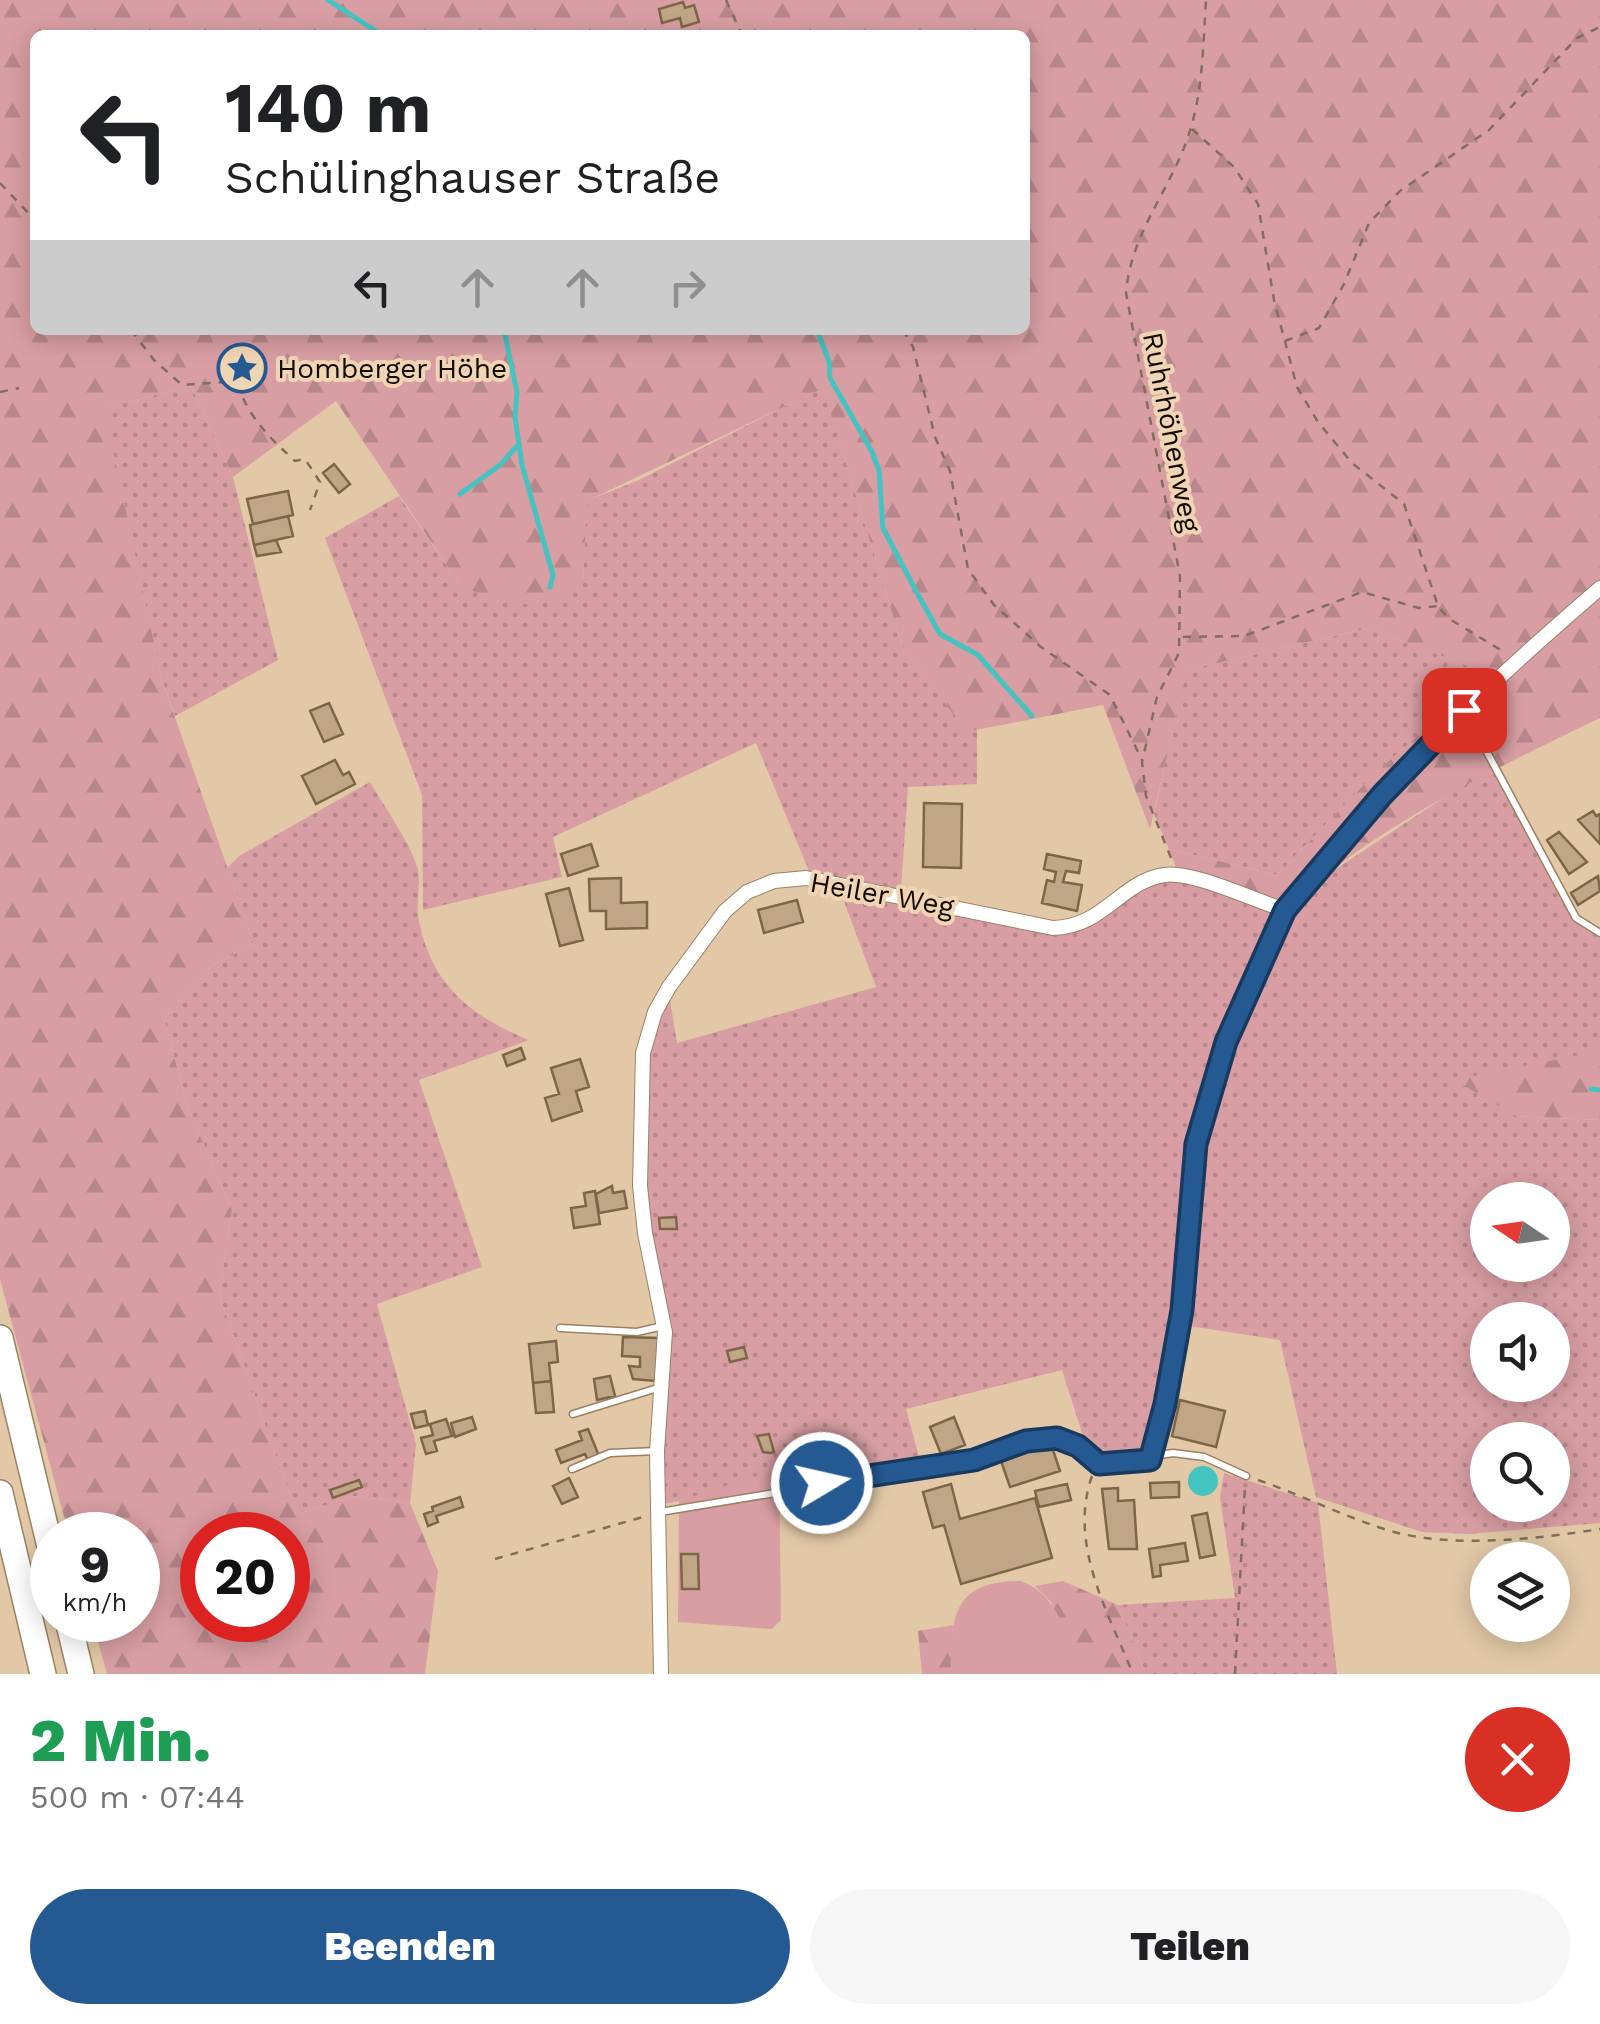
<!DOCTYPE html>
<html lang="de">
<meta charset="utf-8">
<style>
:root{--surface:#fff;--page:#f6f6f6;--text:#202124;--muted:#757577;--accent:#255992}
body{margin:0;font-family:"Work Sans",sans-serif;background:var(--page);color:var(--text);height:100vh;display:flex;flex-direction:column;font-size:38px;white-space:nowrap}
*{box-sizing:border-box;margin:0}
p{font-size:32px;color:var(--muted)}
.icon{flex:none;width:55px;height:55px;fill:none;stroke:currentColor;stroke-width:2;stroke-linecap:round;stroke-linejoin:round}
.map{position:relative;height:1674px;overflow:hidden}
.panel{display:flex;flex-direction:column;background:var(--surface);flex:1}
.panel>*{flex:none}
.hud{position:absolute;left:30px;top:30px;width:1000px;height:305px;border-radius:15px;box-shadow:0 5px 25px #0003;background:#fff;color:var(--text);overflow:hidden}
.needle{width:65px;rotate:283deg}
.controls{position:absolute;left:1470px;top:1182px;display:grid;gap:20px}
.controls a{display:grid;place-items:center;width:100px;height:100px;border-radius:50%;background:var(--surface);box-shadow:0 5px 25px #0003;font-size:50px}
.speed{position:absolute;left:30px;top:1512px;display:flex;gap:20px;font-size:50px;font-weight:700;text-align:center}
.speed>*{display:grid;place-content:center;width:130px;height:130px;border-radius:50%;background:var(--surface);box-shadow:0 5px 25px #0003;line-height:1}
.speed small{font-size:25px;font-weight:400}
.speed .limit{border:15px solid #d22;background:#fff;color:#111}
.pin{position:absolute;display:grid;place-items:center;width:85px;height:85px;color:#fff;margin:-42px;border-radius:20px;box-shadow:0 5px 15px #0006}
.me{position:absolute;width:110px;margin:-55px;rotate:81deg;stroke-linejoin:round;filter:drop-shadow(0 0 8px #0008)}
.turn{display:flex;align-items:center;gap:35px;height:210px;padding:0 30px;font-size:45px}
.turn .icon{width:130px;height:130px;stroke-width:2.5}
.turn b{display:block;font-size:70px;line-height:85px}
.lanes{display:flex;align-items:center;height:95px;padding:0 30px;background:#0003;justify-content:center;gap:50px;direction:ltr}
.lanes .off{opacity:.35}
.round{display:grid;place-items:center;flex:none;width:105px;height:105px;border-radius:52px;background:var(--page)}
.head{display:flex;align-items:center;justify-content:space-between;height:170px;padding:0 30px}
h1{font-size:60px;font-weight:800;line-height:75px;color:#1e9e55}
.action{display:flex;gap:20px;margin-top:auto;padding:20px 30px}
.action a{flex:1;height:115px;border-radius:60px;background:var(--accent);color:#fff;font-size:40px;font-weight:800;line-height:115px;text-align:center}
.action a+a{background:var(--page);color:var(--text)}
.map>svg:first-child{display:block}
.green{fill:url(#green-dots);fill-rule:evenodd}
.forest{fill:url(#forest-firs);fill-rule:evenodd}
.pitch{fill:#d89ea3}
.water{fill:#44c3c0}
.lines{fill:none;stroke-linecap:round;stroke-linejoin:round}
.stream{stroke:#44c3c0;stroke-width:5}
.building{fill:#c0a686;stroke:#7d6648;stroke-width:2.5}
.service-casing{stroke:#998162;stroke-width:9}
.minor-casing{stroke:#998162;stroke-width:16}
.motorway-casing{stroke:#998162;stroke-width:28}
.path{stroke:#816f5a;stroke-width:2.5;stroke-dasharray:8 8;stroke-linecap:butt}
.service{stroke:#fff;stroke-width:6}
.minor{stroke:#fff;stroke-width:14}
.motorway{stroke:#fff;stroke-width:25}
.route-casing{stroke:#183a5f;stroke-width:25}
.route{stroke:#255992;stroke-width:18}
.labels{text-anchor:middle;stroke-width:8;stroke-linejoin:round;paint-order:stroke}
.poi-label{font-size:28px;fill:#130a02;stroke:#f0d5b4;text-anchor:start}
.street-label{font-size:28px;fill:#130a02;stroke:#f0d5b4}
</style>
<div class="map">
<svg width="1600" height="1674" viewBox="0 0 1600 1674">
<defs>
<pattern id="green-dots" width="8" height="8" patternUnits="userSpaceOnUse" patternTransform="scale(2.5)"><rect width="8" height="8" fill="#d89ea3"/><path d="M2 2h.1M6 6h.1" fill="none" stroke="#b8878b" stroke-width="1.8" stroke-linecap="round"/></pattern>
<pattern id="forest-firs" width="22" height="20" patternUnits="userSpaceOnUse" patternTransform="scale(2.5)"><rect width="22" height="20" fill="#d89ea3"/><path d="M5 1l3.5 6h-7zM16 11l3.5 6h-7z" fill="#b8878b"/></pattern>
</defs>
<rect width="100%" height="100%" fill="#e2c8a7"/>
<path class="green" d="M191,386l42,91 45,183 -103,56 -13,-36 -59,-272z
M823,387l78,255 65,89 11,-1v54l-69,3 -7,103 -92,-19 -53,-128 -203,94 9,40 -139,33 -1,-115 -97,-257 74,-42 61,89 123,-4 3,-80 53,-21z
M1369,628l121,46 -116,100 -97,101 -108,-26 -15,-35 32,-144z
M1492,770l83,152 25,16v173l-84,5 84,4v403l-132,11 -46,-2 -106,-35 -36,-157 -97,-15 17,-181 29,-101 58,-128 19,-26 146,-97zM1488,1200h64v65h-64zM1488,1320h64v65h-64zM1488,1440h64v65h-64z
M370,782c13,23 42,63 48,88 3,14 -2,31 0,46 12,67 50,99 111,124l-110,40 63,187 -105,37 39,140 -6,59 -57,-7 -56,19 -78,-221 13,-84 -44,-102 -24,-89 47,-53 43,-22 -27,-76 12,-12z
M1176,877l104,38 -59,126 -27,102 -14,167 -32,147h-49l-16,-21 -21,-66 -156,39 15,55 -260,40 6,-111 -23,-207 2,-130 23,-62 8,49 199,-56 -38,-102 214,47c50,0 77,-43 124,-55z
M1224,1473l94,30 19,171h-191l-28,-69 117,-7 -15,-100z"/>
<path class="forest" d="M0,0h1600v718c-111,53 -226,110 -318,193l-104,-38 -9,-24 108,26 97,-101 115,-100 -120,-46 -182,42 -37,159 -47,-124 -137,27 -65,-90 -78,-254 -236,113 -4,80 -29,19 -29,4 -27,-2 -38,-17 -124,-184 -103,76 -42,-91 -87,22 58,272 92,264 -43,22 -47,53 24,89 44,102 -13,84 78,221 56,-19 57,7 28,68 -13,103h-318l-15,-54h46v-85h-69l-69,-256zM35,35h990v295h-990zM202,1535h86v85h-86z
M1600,1051v69l-84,-4 -62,-36z
M1063,1581l55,24 28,69h-68l-27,-72 -16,-16z
M953,1625l-2,49h-29l-4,-43z"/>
<path class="pitch" d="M779,1469l2,151 -9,9 -94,-7 1,-121z
M1021,1581c38,14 47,57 57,93h-127c0,-57 1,-93 70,-93z"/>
<path class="water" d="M1188 1481a15 15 0 1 1 30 0a15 15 0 1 1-30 0Z"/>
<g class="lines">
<path class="stream" d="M328,0l54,35
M504,330l13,62 -2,25 7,48 31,110 -3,12
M817,330l12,31 1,17 42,74 7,18 4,58 33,63 24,43 38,21 54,61
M460,494l40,-29 18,-20
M1591,1089l9,1"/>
</g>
<path class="building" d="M683,2l2,6 9,-3 5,17 -17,5 -2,-9 -18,5 -3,-14z
M334,464l16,20 -11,9 -16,-20z
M288,491l5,24 -40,9 -6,-25z
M288,516l5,20 -39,9 -4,-20z
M276,540l5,12 -24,4 -3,-11z
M329,703l14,31 -19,8 -14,-31z
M335,760l8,15 6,-3 6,12 -39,20 -14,-28z
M924,803l38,1 -1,64 -38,-1z
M1593,811l3,5 4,-2v30l-22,-24z
M1559,832l28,30 -18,12 -22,-34z
M591,844l7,22 -30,10 -7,-22z
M1047,854l34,7 -2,12 -13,-2 -3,11 19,3 -5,26 -35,-8 5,-23 7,2 2,-10 -12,-3z
M1598,876l2,15 -22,14 -7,-12z
M621,878v25l26,-1v26l-41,1v-18h-16l-1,-32z
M569,888l14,52 -23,6 -14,-52z
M797,900l6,22 -39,11 -6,-23z
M521,1048l4,11 -18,7 -4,-11z
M580,1059l9,28 -13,4 6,20 -30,10 -7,-23 14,-4 -8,-26z
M612,1186l1,7 11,-2 3,17 -28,5 -3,-19z
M595,1191l5,33 -26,4 -3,-20 15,-2 -2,-13z
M676,1217l1,12h-17l-1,-11z
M623,1337l37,1 -4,43 -23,-2 -4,-13 11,1v-10l-18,-1z
M556,1341l2,21 -9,1 2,18 -18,2 -4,-39z
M744,1347l3,11 -17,4 -3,-11z
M610,1376l5,20 -18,4 -3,-21z
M551,1381l3,31 -18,1 -3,-30z
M1180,1400l45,11 -9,36 -44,-11z
M425,1411l3,14 -13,3 -4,-14z
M472,1417l4,12 -21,8 -4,-14z
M954,1417l11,28 -24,9 -11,-27z
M446,1419l6,17 -18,5 3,10 -11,3 -5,-16 12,-3 -3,-11z
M588,1429l11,27 -11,4 -3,-6 -24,9 -5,-13 26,-10 -3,-8z
M769,1434l5,18 -4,1 -7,-1 -6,-16z
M1051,1444l9,27 -50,16 -9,-26z
M569,1478l9,19 -16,7 -9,-18z
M359,1480l3,7 -29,11 -3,-8z
M1179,1482v15l-28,1 -1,-15z
M951,1484l9,35 75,-21 17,60 -91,26 -17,-59 -11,3 -10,-36z
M1067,1484l4,16 -32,7 -4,-16z
M1118,1488v13l16,-1 3,49h-28l-7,-60z
M460,1497l3,10 -27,9 2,6 -10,4 -4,-12 9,-3 -1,-4z
M1207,1513l8,42 -15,3 -8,-42z
M1185,1543l3,18 -28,4 1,11 -8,1 -4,-28z
M681,1554h17l1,35h-17z"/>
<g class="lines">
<g class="service-casing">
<path id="service" d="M1465,711l111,207 24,15
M560,1328l77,4 26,-6
M573,1414l88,-27
M1150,1458l15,-53 17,-94 14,-167 29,-102 59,-130
M572,1469l38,-16 47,-2
M660,1512l315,-52 51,-19 31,-3 21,8 21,18 74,-11 31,4 42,19"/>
</g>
<g class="minor-casing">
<path id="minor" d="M661,1674l-4,-223 8,-119 -20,-99 -5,-47 3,-133 12,-41 14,-25 56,-76 22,-19 27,-11 32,-3 247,50c51,-1 67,-46 111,-53 27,-5 92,26 121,35 91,-120 201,-224 315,-322"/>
</g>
<g class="motorway-casing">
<path id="motorway" d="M0,1338l52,217
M0,1493l43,181
M68,1620l13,54"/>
</g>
<path class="path" d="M726,0l16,35
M1192,129l42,38 24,37 16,96 23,87 21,35 34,41 52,41 34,102 10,12 56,34
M0,183l35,37
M131,330l23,30 28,25 42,-3 15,7c13,32 31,49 56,72l10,-2 15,23 -10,28
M903,330l10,17 22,90 15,34 18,98 26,36 47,42 69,48 32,65
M1285,341l34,-13 25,-44 25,-61 31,-32 89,-61 88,-92 23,-11
M0,392l19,-4
M1183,637l61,-1 118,-44 57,16 19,-2
M1171,858l-25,-62 -4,-34 15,-65 22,-44 1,-77 -54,-283c5,-60 43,-101 62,-156 15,-44 15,-91 18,-137
M1092,1476c-24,68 16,136 41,198
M1258,1480c46,16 91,39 136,52 61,16 144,7 206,-3
M495,1559l148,-42
M1235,1674l10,-188"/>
<use href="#service" class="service"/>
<use href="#minor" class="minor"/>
<use href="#motorway" class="motorway"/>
</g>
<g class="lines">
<g class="route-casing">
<path id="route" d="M822,1483l152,-23 52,-19 31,-3 21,8 21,18 51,-4 15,-56 17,-94 14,-166 30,-102 59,-132 97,-115 82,-85"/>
</g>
<use href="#route" class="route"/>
</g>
<defs>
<g id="sight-ring" transform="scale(2.5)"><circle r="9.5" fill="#f0d5b4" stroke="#255992" stroke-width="1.5"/><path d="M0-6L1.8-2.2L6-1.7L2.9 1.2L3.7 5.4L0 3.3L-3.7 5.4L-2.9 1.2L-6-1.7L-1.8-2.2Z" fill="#255992"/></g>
</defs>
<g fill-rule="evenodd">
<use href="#sight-ring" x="242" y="368"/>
</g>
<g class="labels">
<g class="poi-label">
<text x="277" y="378">Homberger Höhe</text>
</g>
<g class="street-label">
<text transform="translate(1172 432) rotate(79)" y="10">Ruhrhöhenweg</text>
<text transform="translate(882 894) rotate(10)" y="10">Heiler Weg</text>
</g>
</g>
</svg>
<div class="controls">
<a><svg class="needle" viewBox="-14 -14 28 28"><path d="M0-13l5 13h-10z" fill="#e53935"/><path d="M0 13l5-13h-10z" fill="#757577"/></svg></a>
<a><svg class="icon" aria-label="sound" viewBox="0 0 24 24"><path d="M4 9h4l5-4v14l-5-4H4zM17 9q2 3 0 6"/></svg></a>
<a><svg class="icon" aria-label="search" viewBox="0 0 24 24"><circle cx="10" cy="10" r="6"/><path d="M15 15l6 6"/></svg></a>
<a><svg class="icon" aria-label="layers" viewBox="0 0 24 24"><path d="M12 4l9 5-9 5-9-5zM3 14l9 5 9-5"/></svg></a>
</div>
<div class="speed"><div>9<small>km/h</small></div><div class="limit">20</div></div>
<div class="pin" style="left:1464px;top:710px;background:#d93025"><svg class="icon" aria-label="arrive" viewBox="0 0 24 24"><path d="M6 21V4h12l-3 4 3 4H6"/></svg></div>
<svg class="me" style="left:822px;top:1483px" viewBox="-20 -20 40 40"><circle r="17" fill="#255992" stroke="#fff" stroke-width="3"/><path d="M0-11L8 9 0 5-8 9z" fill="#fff"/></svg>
<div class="hud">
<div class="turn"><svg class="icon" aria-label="left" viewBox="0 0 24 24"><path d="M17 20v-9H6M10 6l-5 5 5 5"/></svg><div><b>140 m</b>Schülinghauser Straße</div></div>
<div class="lanes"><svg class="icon" aria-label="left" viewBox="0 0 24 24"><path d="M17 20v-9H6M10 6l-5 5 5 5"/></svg><svg class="icon off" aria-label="ahead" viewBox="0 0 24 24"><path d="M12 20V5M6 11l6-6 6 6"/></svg><svg class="icon off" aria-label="ahead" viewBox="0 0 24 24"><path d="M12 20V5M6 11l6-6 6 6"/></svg><svg class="icon off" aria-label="right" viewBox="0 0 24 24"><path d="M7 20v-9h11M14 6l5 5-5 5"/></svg></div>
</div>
</div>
<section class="panel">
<div class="head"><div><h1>2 Min.</h1><p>500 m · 07:44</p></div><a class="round" style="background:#d93025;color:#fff"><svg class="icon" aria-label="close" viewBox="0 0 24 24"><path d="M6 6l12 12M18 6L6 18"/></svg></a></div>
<div class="action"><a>Beenden</a><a>Teilen</a></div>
</section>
